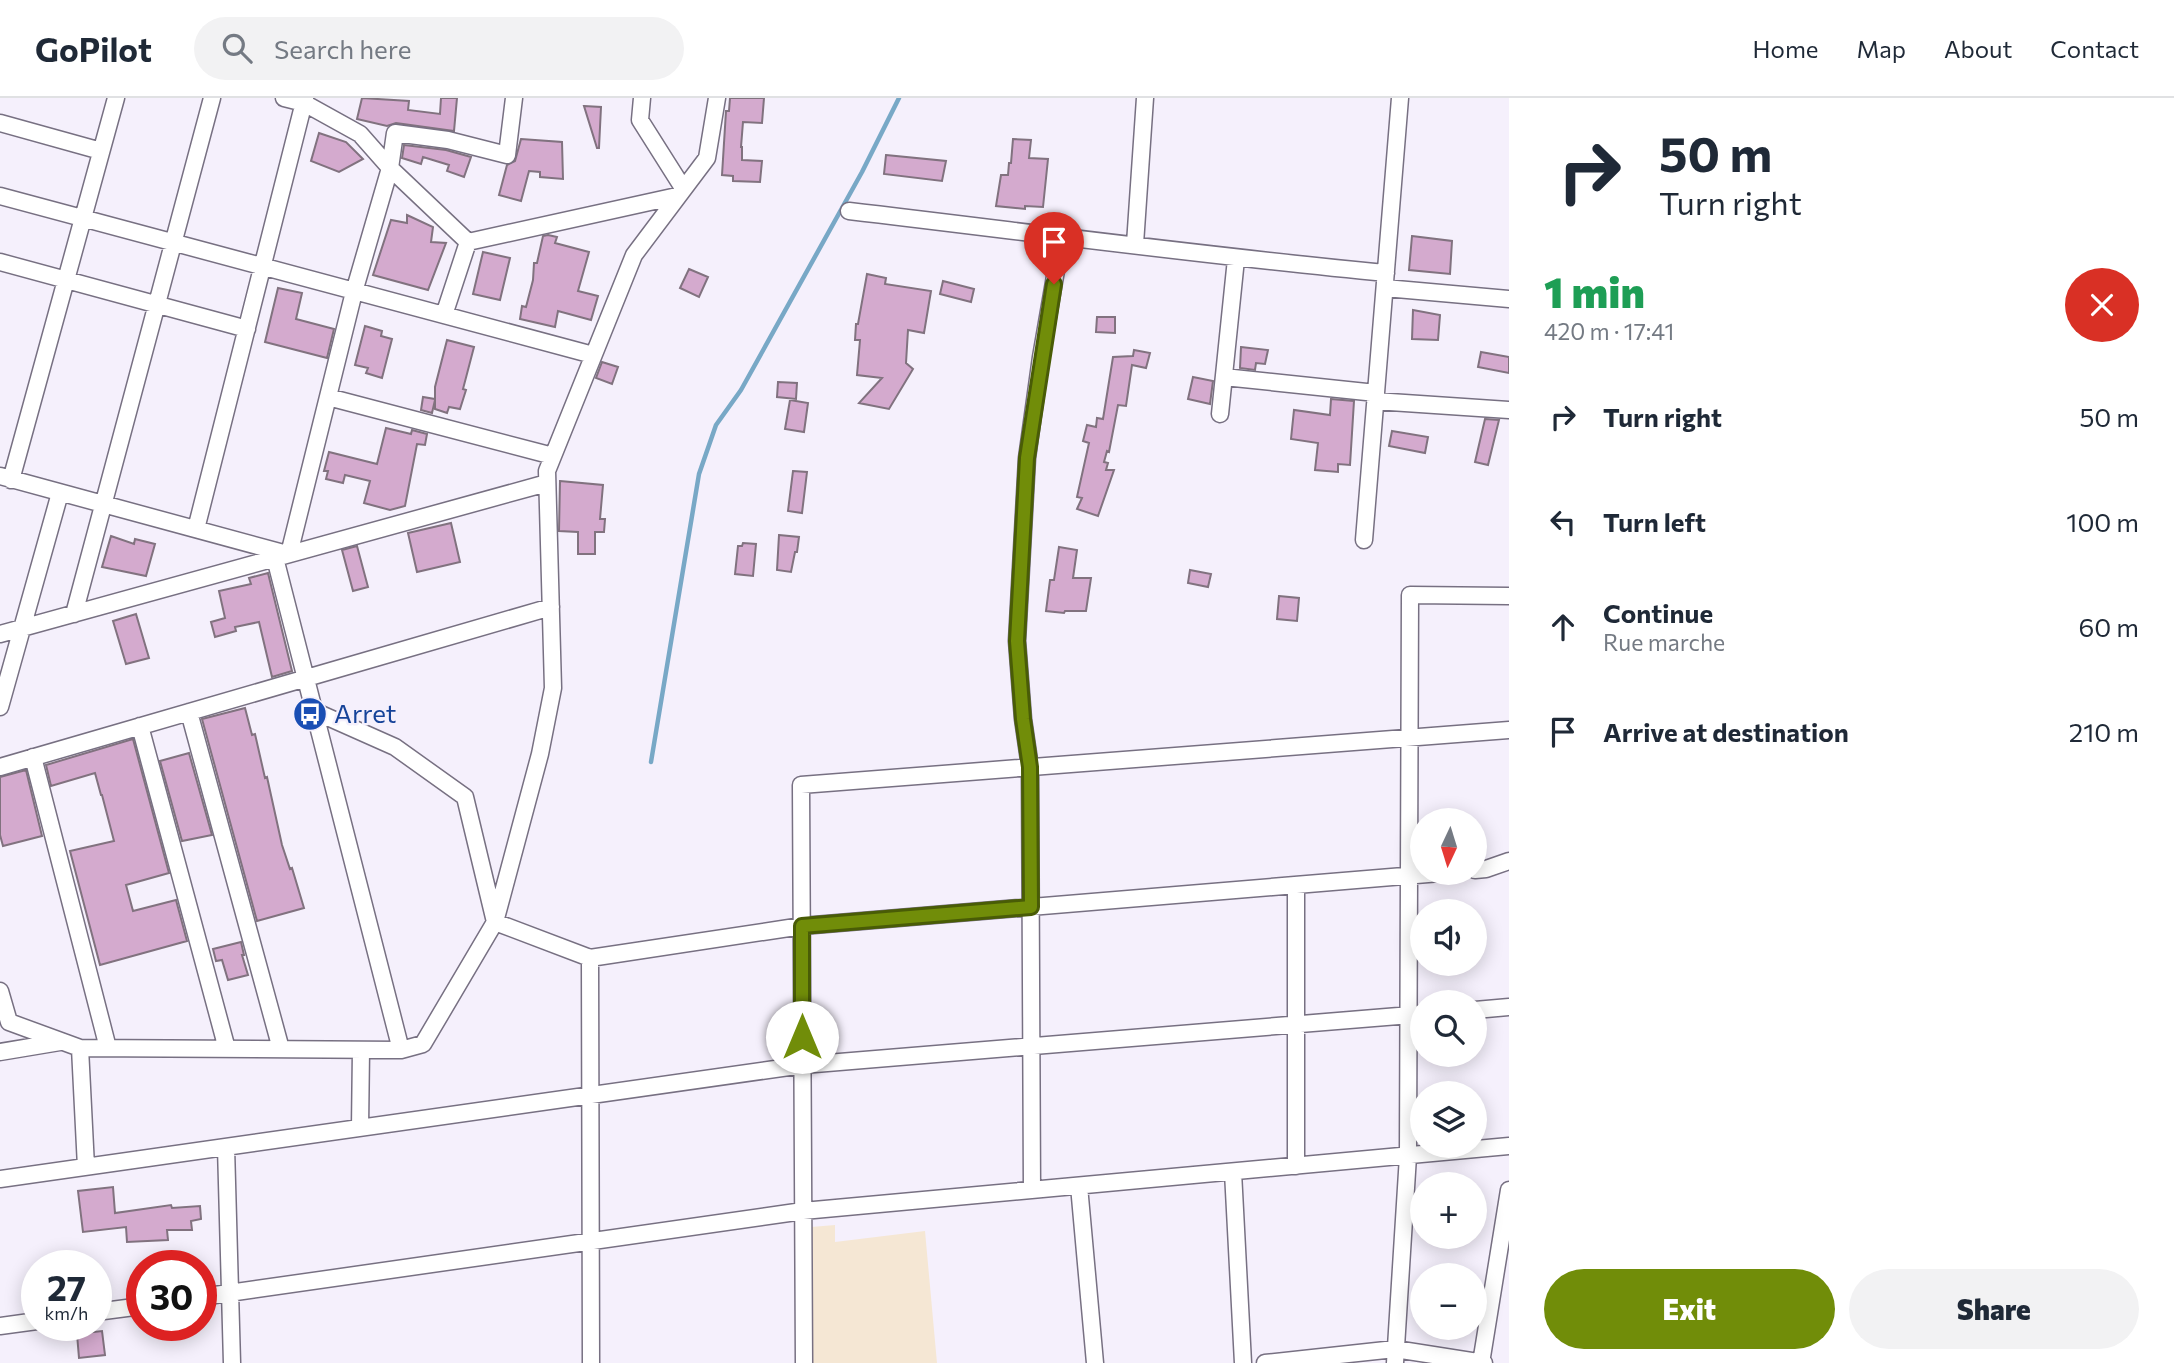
<!DOCTYPE html>
<meta charset="utf-8">
<style>
:root{--surface:#fff;--page:#f2f2f3;--text:#1f2937;--muted:#747a83;--line:#e0e1e3;--accent:#718d09}
body{margin:0;font-family:Commissioner,sans-serif;background:var(--page);color:var(--text);height:100vh;display:flex;flex-direction:column;font-size:26px;white-space:nowrap}
*{box-sizing:border-box;margin:0}
p{font-size:23px;color:var(--muted)}
.icon{flex:none;width:38px;height:38px;fill:none;stroke:currentColor;stroke-width:2;stroke-linecap:round;stroke-linejoin:round}
.map{position:relative;flex:1;overflow:hidden}
.sheet{display:flex;flex-direction:column;background:var(--surface);width:665px}
.sheet>*{flex:none}
.hud{background:#fff;color:var(--text);overflow:hidden}
.needle{width:46px;rotate:184deg}
.controls{position:absolute;left:1410px;top:710px;display:grid;gap:14px}
.controls a{display:grid;place-items:center;width:77px;height:77px;border-radius:50%;background:var(--surface);box-shadow:0 4px 18px #0003;font-size:35px}
.speed{position:absolute;left:21px;top:1152px;display:flex;gap:14px;font-size:35px;font-weight:700;text-align:center}
.speed>*{display:grid;place-content:center;width:91px;height:91px;border-radius:50%;background:var(--surface);box-shadow:0 4px 18px #0003;line-height:1}
.speed small{font-size:18px;font-weight:400}
.speed .limit{border:10px solid #d22;background:#fff;color:#111}
.pin{position:absolute;display:grid;place-items:center;width:60px;height:60px;color:#fff;margin:-72px -30px;border-radius:50% 50% 50% 0;rotate:-45deg;box-shadow:0 0 7px #0007}
.pin .icon{rotate:45deg}
.me{position:absolute;width:77px;margin:-38px;rotate:0deg;stroke-linejoin:round;filter:drop-shadow(0 0 5px #0008)}
.turn{display:flex;align-items:center;gap:24px;height:147px;padding:0 35px;font-size:32px}
.turn .icon{width:91px;height:91px;stroke-width:2.5}
.turn b{display:block;font-size:49px;line-height:60px}
.round{display:grid;place-items:center;flex:none;width:74px;height:74px;border-radius:37px;background:var(--page)}
.headline{display:flex;align-items:center;justify-content:space-between;height:119px;padding:0 35px}
h1{font-size:42px;font-weight:800;line-height:52px;color:#1e9e55}
.button{display:flex;gap:14px;margin-top:auto;padding:14px 35px}
.button a{flex:1;height:80px;border-radius:42px;background:var(--accent);color:#fff;font-size:28px;font-weight:800;line-height:80px;text-align:center}
.button a+a{background:var(--page);color:var(--text)}
ul{padding:0;list-style:none}
li{display:flex;align-items:center;gap:21px;height:105px;padding:0 35px}
li div{flex:1}
li b{display:block;font-size:26px}
li em{font-style:normal}
header{display:flex;align-items:center;gap:42px;box-sizing:border-box;height:98px;padding:0 35px;background:var(--surface);border-bottom:2px solid var(--line)}
header strong{font-size:33px}
nav{display:flex;gap:38px;margin-inline-start:auto;font-size:24px}
.search{width:490px;height:63px;background:var(--page);display:flex;align-items:center;gap:18px;box-sizing:border-box;padding:0 24px;border-radius:38px;color:var(--muted);font-size:26px}
main{display:flex;flex:1;min-height:0}
.map>svg:first-child{display:block}
.commercial{fill:#f5e7d4}
.lines{fill:none;stroke-linecap:round;stroke-linejoin:round}
.stream{stroke:#78a8c6;stroke-width:4.5}
.building{fill:#d4aace;stroke:#81727f;stroke-width:2}
.street-casing{stroke:#777082;stroke-width:19}
.street{stroke:#fff;stroke-width:16}
.route-casing{stroke:#495c06;stroke-width:18}
.route{stroke:#718d09;stroke-width:12}
.labels{text-anchor:middle;stroke-width:5;stroke-linejoin:round;paint-order:stroke}
.transit-label{font-size:26px;fill:#164399;stroke:#f5f0fc;text-anchor:start}
</style>
<header>
<strong>GoPilot</strong>
<div class="search"><svg class="icon" aria-label="search" viewBox="0 0 24 24"><circle cx="10" cy="10" r="6"/><path d="M15 15l6 6"/></svg>Search here</div>
<nav><a>Home</a><a>Map</a><a>About</a><a>Contact</a></nav>
</header>
<main>
<div class="map">
<svg width="1509" height="1265" viewBox="0 0 1509 1265">
<rect width="100%" height="100%" fill="#f5f0fc"/>
<path class="commercial" d="M835,1127v17l90,-11 12,132h-125l-1,-136z"/>
<g class="lines">
<path class="stream" d="M651,664l48,-288 17,-49 25,-35 121,-218 37,-74"/>
</g>
<path class="building" d="M362,0l47,3 -1,9 32,4 1,-16h16l-3,33 -58,-8 -9,3 -30,-7z
M730,0h34l-2,25 -19,-1 -2,25h1v13l20,1 -2,21 -27,-1v-5l-11,-1 4,-64h3z
M584,8l17,1 -2,41h-2z
M319,35l27,9 17,17 -24,13 -28,-11z
M521,41l41,3 1,37 -23,-2v-5l-11,-1 -8,30 -22,-6 8,-30 8,-4z
M1013,41l18,1 -2,18 19,1 -5,48 -18,-1v3l-29,-3 5,-31h7l1,-12h2z
M404,47l42,5 25,7 -7,20 -17,-6 2,-6 -26,-8 -2,7 -19,-6z
M886,57l60,6 -4,20 -58,-7z
M407,117l26,12 -2,15 15,1 -18,47 -55,-15 18,-55 16,3z
M548,137l9,2 -2,6 34,9 -11,39 20,5 -7,24 -33,-9 -3,16 -35,-8 2,-13 4,1 7,-27 1,-17h3l6,-27z
M1412,138l40,5 -2,33 -41,-4z
M483,154l27,6 -10,42 -27,-6z
M689,171l19,8 -9,20 -19,-9z
M867,176l19,4 -1,6 46,7 -7,42 -16,-3 -2,33 7,6 -24,40 -30,-6 23,-25 -25,-3 3,-35h-5l1,-16h2z
M943,183l31,8 -3,13 -31,-8z
M278,190l24,5 -6,26 38,10 -7,29 -62,-16z
M1413,212l27,5 -2,25 -26,-1z
M1097,219h18v16l-19,-1z
M365,228l17,5 -1,5 11,3 -10,39 -16,-5 2,-5 -13,-3z
M447,242l27,7 -11,42 3,1 -6,19 -11,-2 -2,6 -12,-4v-9l-3,13 -11,-3 2,-13 12,2v-12z
M1241,249l27,3 -3,14 -9,-1 -1,7 -15,-2z
M1134,252l16,3 -4,15 -14,-3 -6,41 -8,-1 -9,47 -2,-1 -3,11 4,1 -2,7h8l-16,46 -21,-7 5,-11 -5,-1 12,-54 -6,-2 4,-16 9,2 1,-9 6,1 10,-62 20,-1z
M1481,254l28,5v16l-31,-6z
M602,264l16,5 -6,17 -16,-6z
M1193,279l20,4 -3,23 -22,-5z
M778,284l19,1 -1,16 -19,-2z
M1331,301l23,2 -4,64 -12,-1v8l-23,-2 3,-27 -27,-4 3,-29 36,5z
M790,302l18,3 -4,29 -19,-3z
M1485,321l14,1 -11,45 -13,-3z
M386,330l25,6 1,-4 15,4 -2,11 -8,-1 -12,62 -15,4 -26,-7 6,-22 -25,-6 -2,8 -17,-4 2,-8h-4l5,-19 48,12z
M1392,333l36,6 -3,16 -36,-7z
M793,373l14,1 -5,41 -14,-2z
M560,383l43,4 -3,34h5l-1,13h-9v22h-17v-22l-19,-1z
M451,425l9,39 -43,10 -9,-39z
M779,437l20,2 -2,15h-2l-4,20 -14,-2z
M111,438l23,8 1,-5 20,5 -9,32 -44,-9z
M743,445l13,1 -3,32 -18,-2 3,-28h4z
M357,448l11,41 -15,4 -11,-41z
M1059,449l18,3 -4,28h18l-5,33h-21l-1,2 -18,-2 4,-31h4z
M1190,472l21,4 -3,13 -20,-4z
M268,475l24,98 -20,6 -13,-55 -24,5 1,4 -21,6 -4,-15 14,-4 -6,-27 32,-7 -2,-6z
M1279,498l20,2 -2,23 -20,-2z
M136,516l13,44 -23,6 -13,-43z
M245,610l7,27 3,-1 10,44 2,-1 15,68 8,24 2,-1 12,40 -47,13 -55,-202z
M133,641l36,134 -43,12 7,26 43,-11 11,41 -87,24 -30,-114 44,-10 -12,-46h-1l-6,-22 -44,13 -5,-21z
M189,655l23,82 -30,6 -22,-80z
M26,672l16,66 -39,10 -3,-11v-58z
M241,844l3,13h-2l6,20 -20,5 -6,-20 -6,1 -3,-12z
M113,1089l2,26 56,-8 1,3 28,-2 1,13 -10,2 1,9h-25l1,10 -41,2 -1,-15 -43,5 -5,-41z
M102,1233l3,24 -26,3 -2,-24z"/>
<g class="lines">
<g class="street-casing">
<path id="street" d="M284,0l20,5 56,31 30,34 78,74 209,-46
M642,0l-2,22 43,68
M0,25l101,28
M0,98l593,159
M849,113c179,21 357,45 537,62
M1135,146l10,-146
M0,164l247,67
M1385,190l124,11
M444,217l24,-73
M1224,279l152,16
M328,299l225,59
M1375,303l134,9
M1220,316l16,-155
M0,378l287,78
M11,382l105,-382
M196,431l109,-431
M1364,442l36,-442
M289,456l65,-262 36,-124 5,-35 53,7 59,15 7,-57
M275,460l126,492
M74,516l138,-516
M0,536l547,-151
M0,609l60,-214
M314,613l81,36 70,50 30,125 95,36 212,-32 638,-53
M189,614l92,337
M140,628l87,323
M33,659l75,291
M0,669l551,-160
M1475,772l11,-1 23,-8
M590,860l1,405
M0,893l9,31 71,26 321,2 22,-6 72,-122 45,-168 13,-66 -6,-217 87,-216 73,-97 10,-60
M1475,912l34,-3
M80,950l6,119
M0,954l60,-10
M360,1030l1,-78
M226,1049l6,216
M1296,1068v-281
M1233,1074l10,191
M0,1081l803,-114 620,-51
M1079,1088l16,177
M1032,1092l-2,-423 -7,-48 -6,-78 10,-183 14,-101 21,-121
M201,1199l602,-86 706,-65
M96,1214l46,-6
M0,1228l37,-5
M804,1265l-3,-578 708,-55
M1265,1265l130,-14 89,14
M1395,1265l13,-207 2,-561 99,1
M1481,1265l28,-173"/>
</g>
<use href="#street" class="street"/>
</g>
<g class="lines">
<g class="route-casing">
<path id="route" d="M802,939v-111l229,-19 -1,-140 -7,-48 -6,-78 10,-183 27,-174"/>
</g>
<use href="#route" class="route"/>
</g>
<defs>
<g id="bus-disc" transform="scale(1.75)"><circle r="9.5" fill="#1a4fb4" stroke="#f5f0fc"/><path d="M-5-6H5V4H4V6H2V4H-2V6H-4V4H-5ZM-3.5-4V0h7V-4ZM-3.5 1.2v1.5H-2V1.2ZM2 1.2v1.5H3.5V1.2Z" fill="#fff"/></g>
</defs>
<g fill-rule="evenodd">
<use href="#bus-disc" x="310" y="616"/>
</g>
<g class="labels">
<g class="transit-label">
<text x="334" y="625">Arret</text>
</g>
</g>
</svg>
<div class="controls">
<a><svg class="needle" viewBox="-14 -14 28 28"><path d="M0-13l5 13h-10z" fill="#e53935"/><path d="M0 13l5-13h-10z" fill="#747a83"/></svg></a>
<a><svg class="icon" aria-label="sound" viewBox="0 0 24 24"><path d="M4 9h4l5-4v14l-5-4H4zM17 9q2 3 0 6"/></svg></a>
<a><svg class="icon" aria-label="search" viewBox="0 0 24 24"><circle cx="10" cy="10" r="6"/><path d="M15 15l6 6"/></svg></a>
<a><svg class="icon" aria-label="layers" viewBox="0 0 24 24"><path d="M12 4l9 5-9 5-9-5zM3 14l9 5 9-5"/></svg></a>
<a>+</a>
<a>−</a>
</div>
<div class="speed"><div>27<small>km/h</small></div><div class="limit">30</div></div>
<div class="pin" style="left:1054px;top:186px;background:#d93025"><svg class="icon" aria-label="arrive" viewBox="0 0 24 24"><path d="M6 21V4h12l-3 4 3 4H6"/></svg></div>
<svg class="me" style="left:802px;top:939px" viewBox="-20 -20 40 40"><circle r="19" fill="#fff"/><path d="M0-13L10 11 0 6-10 11z" fill="#718d09"/></svg>
</div>
<section class="sheet">
<div class="hud">
<div class="turn"><svg class="icon" aria-label="right" viewBox="0 0 24 24"><path d="M7 20v-9h11M14 6l5 5-5 5"/></svg><div><b>50 m</b>Turn right</div></div>
</div>
<div class="headline"><div><h1>1 min</h1><p>420 m · 17:41</p></div><a class="round" style="background:#d93025;color:#fff"><svg class="icon" aria-label="close" viewBox="0 0 24 24"><path d="M6 6l12 12M18 6L6 18"/></svg></a></div>
<ul>
<li><svg class="icon" aria-label="right" viewBox="0 0 24 24"><path d="M7 20v-9h11M14 6l5 5-5 5"/></svg><div><b>Turn right</b></div><em>50 m</em></li>
<li><svg class="icon" aria-label="left" viewBox="0 0 24 24"><path d="M17 20v-9H6M10 6l-5 5 5 5"/></svg><div><b>Turn left</b></div><em>100 m</em></li>
<li><svg class="icon" aria-label="ahead" viewBox="0 0 24 24"><path d="M12 20V5M6 11l6-6 6 6"/></svg><div><b>Continue</b><p>Rue marche</p></div><em>60 m</em></li>
<li><svg class="icon" aria-label="arrive" viewBox="0 0 24 24"><path d="M6 21V4h12l-3 4 3 4H6"/></svg><div><b>Arrive at destination</b></div><em>210 m</em></li>
</ul>
<div class="button"><a>Exit</a><a>Share</a></div>
</section>
</main>
